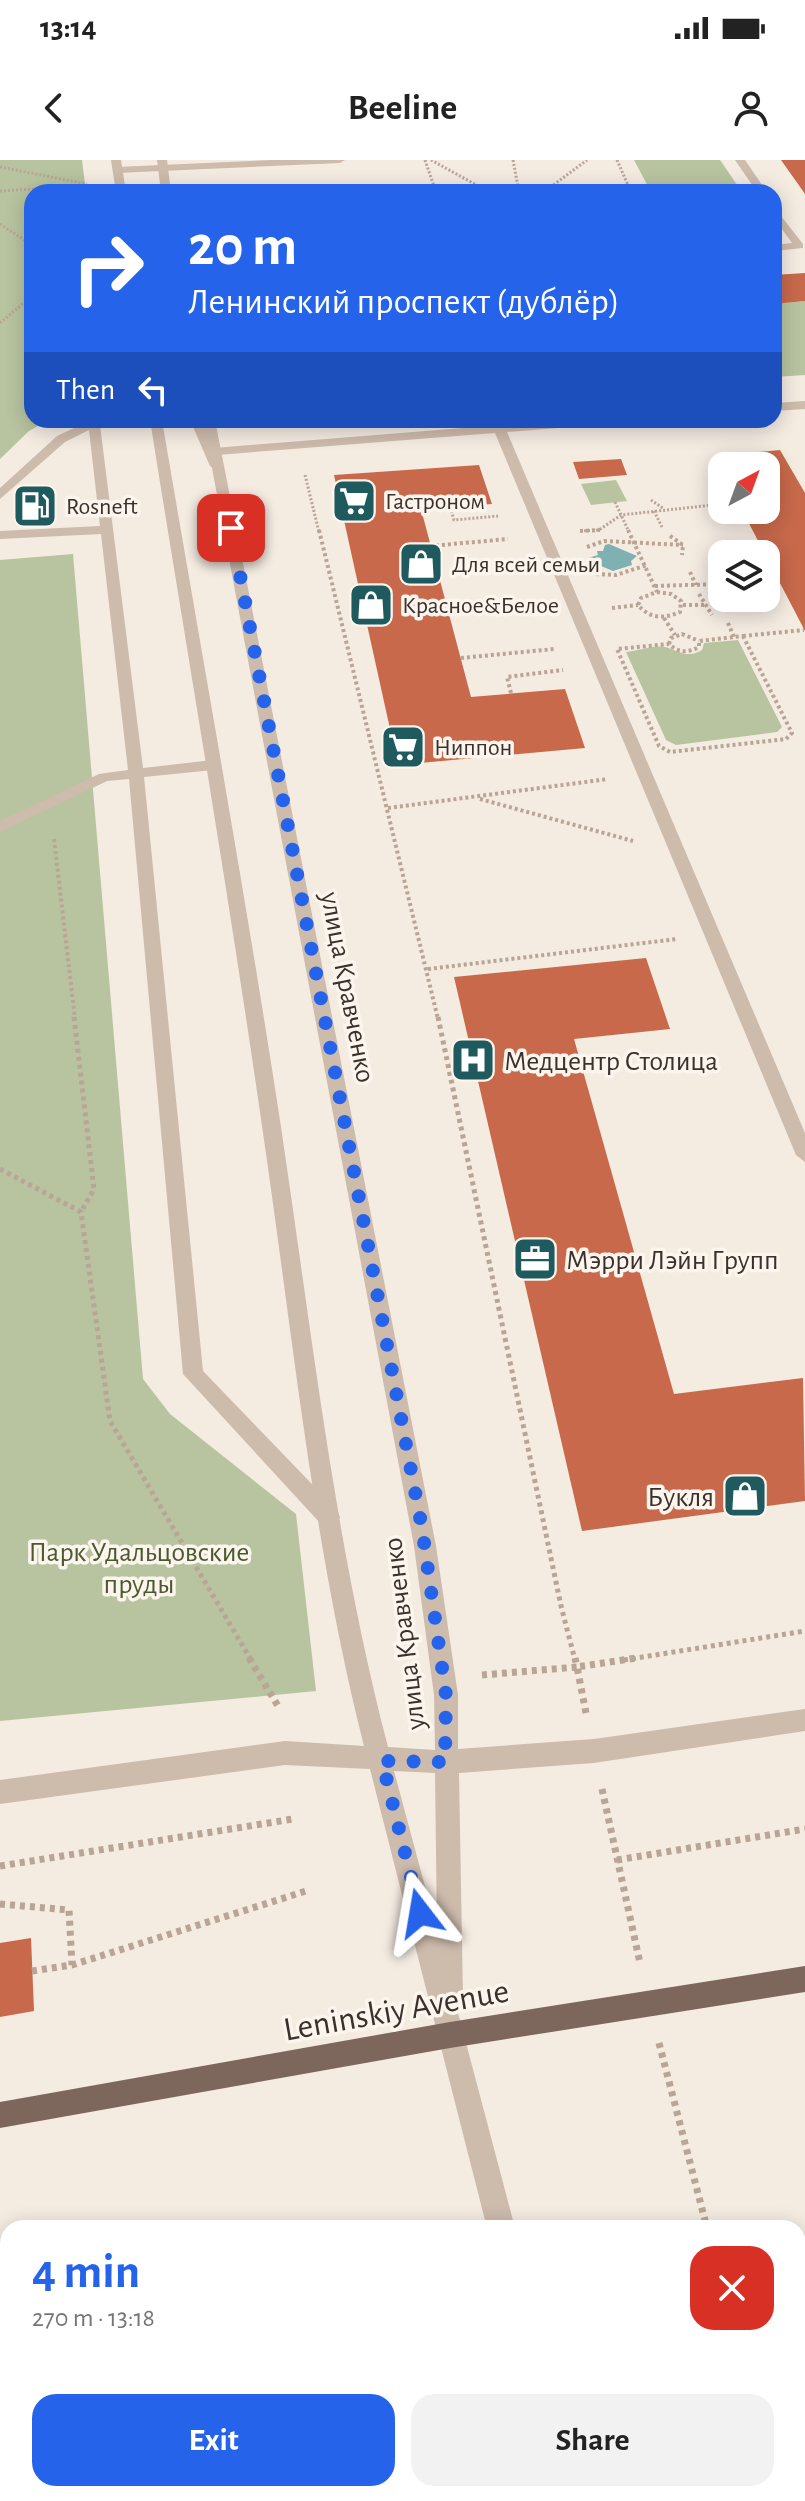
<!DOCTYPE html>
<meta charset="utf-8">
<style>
:root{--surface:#fff;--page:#f2f2f2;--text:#222;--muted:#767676;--accent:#2563eb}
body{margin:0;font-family:"Alegreya Sans",sans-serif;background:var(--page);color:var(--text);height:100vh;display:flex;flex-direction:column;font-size:30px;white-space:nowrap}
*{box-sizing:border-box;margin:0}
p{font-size:26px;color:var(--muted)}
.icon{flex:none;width:44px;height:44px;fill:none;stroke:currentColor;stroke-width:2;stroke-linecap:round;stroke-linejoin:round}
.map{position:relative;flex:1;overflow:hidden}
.drawer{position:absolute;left:0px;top:2060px;width:806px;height:282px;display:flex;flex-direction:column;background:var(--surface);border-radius:24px 24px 0 0;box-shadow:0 4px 20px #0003}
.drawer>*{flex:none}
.banner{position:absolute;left:24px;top:24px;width:758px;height:244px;border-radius:24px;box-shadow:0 4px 20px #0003;background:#2563eb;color:#fff;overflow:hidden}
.needle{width:52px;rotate:41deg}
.tools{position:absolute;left:708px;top:292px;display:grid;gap:16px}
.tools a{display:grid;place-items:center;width:72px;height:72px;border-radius:16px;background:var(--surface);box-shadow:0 4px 20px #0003;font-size:40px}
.pin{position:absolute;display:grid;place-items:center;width:68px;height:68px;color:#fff;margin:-34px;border-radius:16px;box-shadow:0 4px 12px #0006}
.me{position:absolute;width:88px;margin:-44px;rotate:346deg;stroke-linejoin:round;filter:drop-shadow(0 0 6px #0008)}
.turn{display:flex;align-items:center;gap:28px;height:168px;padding:0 32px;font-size:36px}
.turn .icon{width:104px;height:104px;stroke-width:2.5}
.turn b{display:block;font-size:56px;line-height:68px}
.then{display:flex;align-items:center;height:76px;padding:0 32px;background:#0003;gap:16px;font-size:30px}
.round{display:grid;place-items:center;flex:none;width:84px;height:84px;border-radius:24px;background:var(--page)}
.summary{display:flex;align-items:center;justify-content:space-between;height:136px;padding:0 32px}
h1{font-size:48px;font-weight:700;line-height:60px;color:var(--accent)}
.primary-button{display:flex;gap:16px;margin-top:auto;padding:16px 32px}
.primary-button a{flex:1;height:92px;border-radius:24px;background:var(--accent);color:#fff;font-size:32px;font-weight:700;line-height:92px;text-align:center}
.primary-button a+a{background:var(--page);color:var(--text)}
.status{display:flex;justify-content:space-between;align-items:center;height:56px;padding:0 40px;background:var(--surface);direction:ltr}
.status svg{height:22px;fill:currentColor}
header{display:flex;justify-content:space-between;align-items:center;height:104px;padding:0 32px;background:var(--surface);font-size:36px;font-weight:700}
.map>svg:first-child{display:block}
.green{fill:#b8c4a0}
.water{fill:#7fb0b2}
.building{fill:#c8694b}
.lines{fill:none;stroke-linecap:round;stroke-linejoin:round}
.path-far3{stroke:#b9a596;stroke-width:3;stroke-dasharray:2 2;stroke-linecap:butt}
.path-far2{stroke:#b9a596;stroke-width:4;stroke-dasharray:3 3;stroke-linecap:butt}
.path-far1{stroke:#b9a596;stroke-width:5;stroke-dasharray:4 4;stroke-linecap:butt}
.path{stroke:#b9a596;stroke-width:7;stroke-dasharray:5 5;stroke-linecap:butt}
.service{fill:#cdbbac;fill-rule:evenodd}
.tertiary{fill:#cdbbac;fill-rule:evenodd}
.primary{fill:#7d675c;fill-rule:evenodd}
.route{stroke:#2563eb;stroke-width:14;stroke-dasharray:0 25.2}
.labels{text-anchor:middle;stroke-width:7;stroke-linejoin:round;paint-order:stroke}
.far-poi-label{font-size:24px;fill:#3b302b;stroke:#fbf5ee;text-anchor:start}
.street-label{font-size:28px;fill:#3b302b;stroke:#fbf5ee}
.poi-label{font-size:28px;fill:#3b302b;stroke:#fbf5ee;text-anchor:start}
.park-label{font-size:28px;fill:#4a5a2e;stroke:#fbf5ee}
.near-street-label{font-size:34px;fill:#3b302b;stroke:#fbf5ee}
</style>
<div class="status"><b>13:14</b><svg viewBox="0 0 49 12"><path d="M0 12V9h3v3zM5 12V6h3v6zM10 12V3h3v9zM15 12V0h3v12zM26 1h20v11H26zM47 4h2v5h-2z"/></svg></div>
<header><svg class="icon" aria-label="back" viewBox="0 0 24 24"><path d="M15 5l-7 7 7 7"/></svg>Beeline<svg class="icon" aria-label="person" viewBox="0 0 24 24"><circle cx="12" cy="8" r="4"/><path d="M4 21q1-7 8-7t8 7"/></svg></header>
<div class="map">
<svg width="805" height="2341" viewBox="0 0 805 2341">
<rect width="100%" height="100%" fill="#f4ebe1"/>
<path class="green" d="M0,0h82l4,32h-54v228h17l-20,11 -29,28z
M634,0h86l22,32h-91z
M805,141v74l-31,2v-73z
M616,320l11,21 -36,4 -10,-21z
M73,394l70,825 27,35 126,100 20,177 -316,30v-1161z
M738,480l44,87 -5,5 -101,13 -10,-5 -40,-88c11,-1 29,-7 39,-5 15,4 21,12 37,3l2,-7z
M805,2233v108h-95l2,-7h86v-99z"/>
<path class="water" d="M609,384l28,12 -6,5 1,4 -19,6 -24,-10 -1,-3 10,-3 -1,-4h6l2,-6z"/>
<path class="building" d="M781,0h24v34l-7,-10z
M394,27l2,5h-44v-2z
M805,113v28l-31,3v-29z
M780,290l25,43v138l-63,-121h24v-44h-44v5l-8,-15z
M621,299l6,16 -48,4 -6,-17z
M479,305l13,39 -71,5 50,188 94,-8 20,59 -187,17 -64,-290z
M646,798l24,71 -96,10 100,355 129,-16 2,123 -223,30 -128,-554z
M31,1778l3,73 -34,6v-74z"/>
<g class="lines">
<path class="path-far3" d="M425,0l11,32
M431,0l58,32
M513,0l6,32
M617,0l14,32
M0,7l87,17
M0,31l86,-5
M528,32h5
M544,32l43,-32
M0,64l23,15 9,12
M0,163l32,-27
M305,315l14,57
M651,340l13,9
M615,342l14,30
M450,347l4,13 44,-4
M654,351l8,16
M580,371l19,-1 22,-15 101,-11"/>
<path class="path-far2" d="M319,370l119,489
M628,370l29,62
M580,371l20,-1
M670,376l13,9 -1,10
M430,386l78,-7
M587,387l17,-6 79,4
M690,412l6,13
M596,414l20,1 31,-10
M766,419l11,-1
M655,426l67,-2
M657,432l14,2 10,7 -1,11c-16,7 -30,7 -42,-7l3,-7z
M699,434l13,21
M683,445h23
M612,448l26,-3
M664,458l11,17
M728,463l6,14
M743,476l49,97 -6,6 -116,13 -11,-6 -42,-97 52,-5c9,9 19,9 30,3v-6z
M743,476l61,-6
M669,484l2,-6 11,-4 17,7
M461,498l93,-9
M511,533l-4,-16 56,-7
M480,639l153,42
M388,648l220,-29
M54,679l21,180
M428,809l249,-30"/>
<path class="path-far1" d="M74,857l20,172 -13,23
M438,857l123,589 14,54
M0,1009l81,43 29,209 141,239
M624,1500l181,-29"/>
<path class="path" d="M249,1498l29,48
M482,1515l95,-8 -2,-9
M586,1553l-9,-46 59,-9
M602,1629l38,174
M617,1700l188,-31
M0,1706l293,-47
M0,1744l69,6 3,55
M32,1811l40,-6 234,-74
M659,1883l48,185
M780,2334l2,7"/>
<path class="service" d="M273,0h72l-5,3 -223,10 -5,-3 5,-3z
M735,0h10l22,32h-10z
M774,47l29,37v4l-29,3v-6l18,-2 -18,-25z
M805,241v8l-31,2v-8z
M91,260h16l-7,5 43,343 70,-8 8,5 -8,5 -69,7 59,594 134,139 3,7 -3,7 -8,3 -8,-3 -138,-150 -54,-595 -22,2 -107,51v-11l99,-47 29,-4 -27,-236 -101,5v-8l100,-5 -11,-96 -24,12 -65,57v-11l57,-52z
M190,260h12l12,28 348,-28h53l-6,4 -102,8 298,701v29l-9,-7 -301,-722 -278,22 5,11 -6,4 -6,-4z"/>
<path class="tertiary" d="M111,0h10l5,32h-10z
M157,0h10l4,32h-10z
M150,260h12c40,236 83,471 119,707 31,207 54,418 107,620l47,3 -1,-55 -20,-149 -211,-1126h12l221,1126 22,149v54l136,-10 211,-30v22l-211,32 -135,10 4,226 -6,10 58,219h-28l-117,-459 -85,-4 -285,39v-24l285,-39 79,5c-51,-200 -71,-409 -101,-613 -34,-238 -75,-475 -113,-713zM394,1611l41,2 2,158z
M549,2334h30l1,7h-30z"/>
<path class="primary" d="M805,1806v26l-355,56 -450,80v-26l450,-80z
M805,2120v28l-7,1v-28z
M8,2277v30l-8,2v-30z"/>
</g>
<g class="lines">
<path class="route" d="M231,368l191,1000 24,167 -1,67 -63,-1 38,152"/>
</g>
<defs>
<g id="supermarket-square" transform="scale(2.3)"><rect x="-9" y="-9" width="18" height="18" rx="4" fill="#1f5a5e" stroke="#fbf5ee"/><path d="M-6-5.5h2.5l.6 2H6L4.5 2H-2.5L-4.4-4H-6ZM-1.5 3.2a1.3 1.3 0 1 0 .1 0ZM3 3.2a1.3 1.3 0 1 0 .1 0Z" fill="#fff"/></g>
<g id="fuel-square" transform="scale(2.3)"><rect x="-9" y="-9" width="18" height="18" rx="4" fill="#1f5a5e" stroke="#fbf5ee"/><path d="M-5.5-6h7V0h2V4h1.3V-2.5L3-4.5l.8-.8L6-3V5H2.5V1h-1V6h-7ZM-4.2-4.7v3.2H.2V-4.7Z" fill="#fff"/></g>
<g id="shop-square" transform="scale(2.3)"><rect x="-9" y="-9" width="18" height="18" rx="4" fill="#1f5a5e" stroke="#fbf5ee"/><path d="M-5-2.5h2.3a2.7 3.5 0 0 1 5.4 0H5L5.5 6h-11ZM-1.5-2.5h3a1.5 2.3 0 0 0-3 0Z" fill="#fff"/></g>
<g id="hospital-square" transform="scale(2.3)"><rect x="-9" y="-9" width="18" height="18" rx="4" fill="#1f5a5e" stroke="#fbf5ee"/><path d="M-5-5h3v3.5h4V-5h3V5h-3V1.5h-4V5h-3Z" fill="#fff"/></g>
<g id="office-square" transform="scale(2.3)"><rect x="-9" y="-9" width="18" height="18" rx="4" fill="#1f5a5e" stroke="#fbf5ee"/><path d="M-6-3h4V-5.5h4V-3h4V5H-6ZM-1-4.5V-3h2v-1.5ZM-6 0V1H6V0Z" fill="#fff"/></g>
</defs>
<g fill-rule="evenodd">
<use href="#supermarket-square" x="354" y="341"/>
<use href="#fuel-square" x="35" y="346"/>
<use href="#shop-square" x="421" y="404"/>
<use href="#shop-square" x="371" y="445"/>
<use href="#supermarket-square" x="403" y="587"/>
<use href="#hospital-square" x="473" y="900"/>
<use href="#office-square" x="535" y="1099"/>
<use href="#shop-square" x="745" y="1336"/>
</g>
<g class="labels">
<g class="far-poi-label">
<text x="385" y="349">Гастроном</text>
<text x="66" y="354">Rosneft</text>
<text x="452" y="412">Для всей семьи</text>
<text x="402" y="453">Красное&amp;Белое</text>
<text x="434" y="595">Ниппон</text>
</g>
<g class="street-label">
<text transform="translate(349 827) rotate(79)" y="10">улица Кравченко</text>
<text transform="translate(403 1474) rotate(-97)" y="10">улица Кравченко</text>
</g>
<g class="poi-label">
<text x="504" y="910">Медцентр Столица</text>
<text x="566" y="1109">Мэрри Лэйн Групп</text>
<text x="714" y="1346" text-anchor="end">Букля</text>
</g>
<g class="park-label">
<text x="139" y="1401">Парк Удальцовские<tspan x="139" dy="32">пруды</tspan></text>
</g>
<g class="near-street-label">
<text transform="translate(396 1849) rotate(-10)" y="12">Leninskiy Avenue</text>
</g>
</g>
</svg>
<div class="tools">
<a><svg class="needle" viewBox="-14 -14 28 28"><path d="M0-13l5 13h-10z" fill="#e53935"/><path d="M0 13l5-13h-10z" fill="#767676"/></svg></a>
<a><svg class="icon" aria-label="layers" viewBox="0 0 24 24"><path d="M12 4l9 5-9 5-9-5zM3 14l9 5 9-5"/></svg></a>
</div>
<div class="pin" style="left:231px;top:368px;background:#d93025"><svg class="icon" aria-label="arrive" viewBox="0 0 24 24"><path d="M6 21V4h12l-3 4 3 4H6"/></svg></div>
<svg class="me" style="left:420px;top:1753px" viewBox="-20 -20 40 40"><path d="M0-17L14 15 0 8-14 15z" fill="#2563eb" stroke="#fff" stroke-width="4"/></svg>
<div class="banner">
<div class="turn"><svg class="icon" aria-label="right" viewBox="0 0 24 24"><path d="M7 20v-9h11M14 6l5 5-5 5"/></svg><div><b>20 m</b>Ленинский проспект (дублёр)</div></div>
<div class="then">Then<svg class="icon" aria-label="left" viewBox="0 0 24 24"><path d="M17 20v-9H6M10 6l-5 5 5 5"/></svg></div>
</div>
<section class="drawer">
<div class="summary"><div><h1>4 min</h1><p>270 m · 13:18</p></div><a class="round" style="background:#d93025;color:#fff"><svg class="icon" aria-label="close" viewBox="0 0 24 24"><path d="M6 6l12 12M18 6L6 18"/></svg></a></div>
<div class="primary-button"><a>Exit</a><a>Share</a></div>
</section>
</div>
